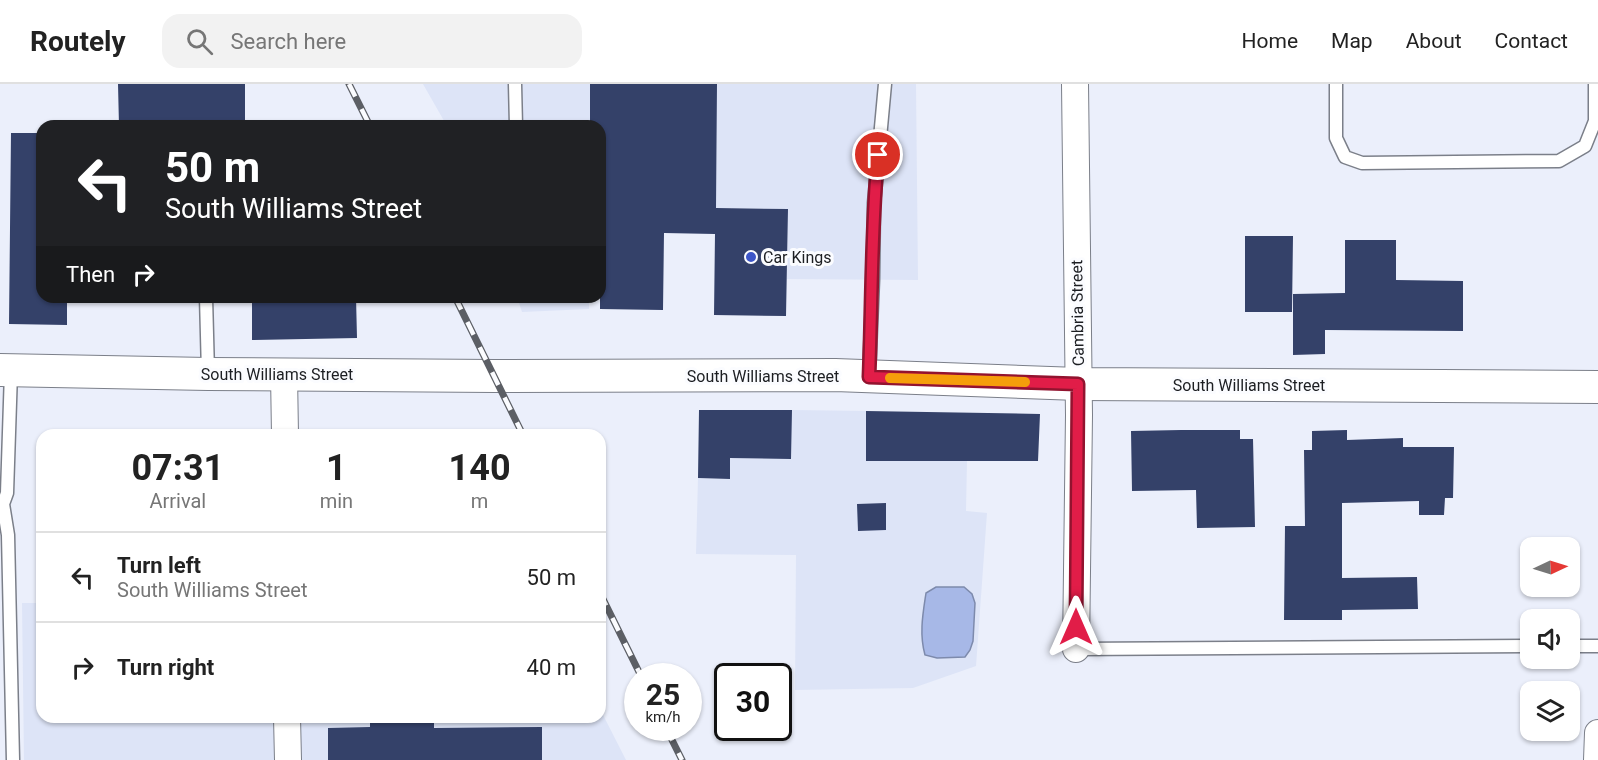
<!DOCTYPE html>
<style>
:root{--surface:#fff;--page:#f2f2f2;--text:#222;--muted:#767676;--line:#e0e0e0}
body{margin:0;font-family:Roboto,sans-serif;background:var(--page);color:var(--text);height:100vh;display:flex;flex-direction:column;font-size:22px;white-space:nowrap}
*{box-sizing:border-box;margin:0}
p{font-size:20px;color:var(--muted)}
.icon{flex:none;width:33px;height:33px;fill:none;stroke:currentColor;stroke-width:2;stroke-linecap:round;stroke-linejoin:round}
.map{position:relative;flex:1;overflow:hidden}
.drawer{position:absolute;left:36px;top:345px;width:570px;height:294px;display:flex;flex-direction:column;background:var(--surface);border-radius:18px;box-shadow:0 2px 4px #0004}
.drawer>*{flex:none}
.banner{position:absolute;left:36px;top:36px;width:570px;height:183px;border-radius:18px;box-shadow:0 2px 4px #0004;background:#202124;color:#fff;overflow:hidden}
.needle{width:39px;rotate:86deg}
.tools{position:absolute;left:1520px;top:453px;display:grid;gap:12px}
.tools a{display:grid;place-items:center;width:60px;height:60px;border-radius:12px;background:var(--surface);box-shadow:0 2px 4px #0004;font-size:30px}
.speed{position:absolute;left:624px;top:579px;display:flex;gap:12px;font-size:30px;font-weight:700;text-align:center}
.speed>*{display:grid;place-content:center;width:78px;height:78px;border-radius:50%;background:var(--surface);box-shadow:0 2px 4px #0004;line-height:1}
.speed small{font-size:15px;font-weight:400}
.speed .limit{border:3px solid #111;border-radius:9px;background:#fff;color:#111}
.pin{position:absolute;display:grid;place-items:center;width:51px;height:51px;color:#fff;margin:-26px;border:3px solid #fff;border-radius:50%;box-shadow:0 2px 6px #0007}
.me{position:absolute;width:66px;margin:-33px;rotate:0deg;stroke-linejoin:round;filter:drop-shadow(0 0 4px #0008)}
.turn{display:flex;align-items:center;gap:21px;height:126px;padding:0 30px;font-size:27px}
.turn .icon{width:78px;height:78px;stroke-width:2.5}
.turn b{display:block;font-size:42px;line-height:51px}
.then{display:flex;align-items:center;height:57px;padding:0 30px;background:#0003;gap:12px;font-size:22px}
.eta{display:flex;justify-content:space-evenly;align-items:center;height:102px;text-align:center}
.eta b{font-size:36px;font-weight:700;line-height:42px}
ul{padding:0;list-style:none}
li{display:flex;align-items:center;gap:18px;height:90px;padding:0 30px;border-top:2px solid var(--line)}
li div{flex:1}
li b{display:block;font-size:22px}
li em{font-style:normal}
header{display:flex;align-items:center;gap:36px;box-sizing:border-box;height:84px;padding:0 30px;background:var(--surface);border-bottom:2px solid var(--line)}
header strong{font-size:28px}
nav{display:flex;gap:33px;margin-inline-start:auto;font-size:21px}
.search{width:420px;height:54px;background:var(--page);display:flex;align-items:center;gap:15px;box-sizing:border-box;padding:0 21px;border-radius:18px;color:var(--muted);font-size:22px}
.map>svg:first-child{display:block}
.built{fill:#dde4f7}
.water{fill:#a7b8e7;stroke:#7d8aac;stroke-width:1.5}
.building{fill:#344169}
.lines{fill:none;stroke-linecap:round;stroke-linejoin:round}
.service-casing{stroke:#7b7f89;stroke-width:15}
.minor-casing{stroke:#7b7f89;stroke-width:28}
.tertiary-casing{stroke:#7b7f89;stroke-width:34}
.service{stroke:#fff;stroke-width:12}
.minor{stroke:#fff;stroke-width:26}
.tertiary{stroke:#fff;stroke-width:32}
.rail-casing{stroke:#5c5f65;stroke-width:7}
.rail{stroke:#fbfcff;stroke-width:4.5;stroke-dasharray:14;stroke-linecap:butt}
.route-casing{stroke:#92132f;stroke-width:15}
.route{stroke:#e11d48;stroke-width:10}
.slow{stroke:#f59e0b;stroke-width:10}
.poi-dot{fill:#3c55c8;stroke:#fbfcff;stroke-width:2}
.labels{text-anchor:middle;stroke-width:6;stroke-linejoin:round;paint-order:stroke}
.poi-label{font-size:16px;fill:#1c1e22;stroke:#fbfcff;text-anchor:start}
.street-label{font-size:16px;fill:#1c1e22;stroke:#fbfcff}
</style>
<header>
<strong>Routely</strong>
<div class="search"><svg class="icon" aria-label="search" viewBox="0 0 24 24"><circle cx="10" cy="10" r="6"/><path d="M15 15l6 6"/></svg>Search here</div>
<nav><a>Home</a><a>Map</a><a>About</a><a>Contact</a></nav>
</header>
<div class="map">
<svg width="1598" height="676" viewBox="0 0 1598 676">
<rect width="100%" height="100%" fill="#ebeffb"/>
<path class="built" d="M423,0h167v42h-143z
M717,0h199l2,196 -131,-1 1,-70 -72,-1z
M517,213h72v12l-67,3z
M792,326l74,1v50h101l-1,50 21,2 -11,153 -63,22 -118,2 1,-135 -100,-1 2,-76 32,1v-21z
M22,519h20v114h558v-8l26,51h-602z"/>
<path class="water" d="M936,503h28l8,7 3,9 -2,38 -3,9 -5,7 -28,1 -12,-3c-6,-21 -2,-42 1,-62z"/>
<path class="building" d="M118,0h127v42h-126z
M590,0h127l-1,124 72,1 -2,107 -72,-1 1,-81 -51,-1 -1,77 -63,-1v-183h-10z
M11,49h31v164h25v28l-58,-1z
M1245,152h48l-1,76h-47z
M1345,156h51v40l67,1v50l-138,-1v24l-32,1v-61l52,-1z
M252,213h104l1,41 -105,2z
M699,326h93l-1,49 -61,-1v21l-32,-1z
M866,327l174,3 -2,47h-172z
M1181,346h59v9h13l2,88 -58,1 -1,-38 -64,1 -1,-60z
M1347,346v10l56,-2v9h51l-1,51h-8l-1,17h-25v-14l-77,2v75l75,-1 1,32 -76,1v10h-58l1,-94h20l-1,-76h8v-19z
M886,419v27l-28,1 -1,-27z
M370,633h64v11l108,-1v33h-214v-32l42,-1z"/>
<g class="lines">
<g class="service-casing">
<path id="service" d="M515,0l1,42
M1336,0v54l9,19 17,6 197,-2 26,-15 10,-25v-37
M206,213l2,76
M869,292l4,-97 1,-76 11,-119
M3,420l5,31 5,225
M0,422l3,-2 4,-11 4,-121
M1569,562h29
M1076,565l454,-3"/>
</g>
<g class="minor-casing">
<path id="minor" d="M1075,0l4,331 -3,234
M284,290l1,61
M287,633l1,43
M1597,676l1,-27"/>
</g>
<g class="tertiary-casing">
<path id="tertiary" d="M0,286l208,4 286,2 341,-1 243,9 520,3"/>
</g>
<use href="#service" class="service"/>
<use href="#minor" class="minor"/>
<use href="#tertiary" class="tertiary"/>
<g class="rail-casing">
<path id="rail" d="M349,0l21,42
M455,213l68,138
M600,509l41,83
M666,644l16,32"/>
</g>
<use href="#rail" class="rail"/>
</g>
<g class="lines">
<g class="route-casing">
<path id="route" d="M878,71c-7,74 -6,148 -9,222l209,7 -2,243"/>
</g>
<use href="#route" class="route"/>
<path class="slow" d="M890,294l135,4"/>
</g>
<circle class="poi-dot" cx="751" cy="173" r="6"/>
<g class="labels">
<g class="poi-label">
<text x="763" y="179">Car Kings</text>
</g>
<g class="street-label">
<text transform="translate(1077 229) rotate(-91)" y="6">Cambria Street</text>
<text x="277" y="296">South Williams Street</text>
<text x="763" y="298">South Williams Street</text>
<text x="1249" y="307">South Williams Street</text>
</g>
</g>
</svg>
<div class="tools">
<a><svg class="needle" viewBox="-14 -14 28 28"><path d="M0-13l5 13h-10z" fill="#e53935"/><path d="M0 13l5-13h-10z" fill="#767676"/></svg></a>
<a><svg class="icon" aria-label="sound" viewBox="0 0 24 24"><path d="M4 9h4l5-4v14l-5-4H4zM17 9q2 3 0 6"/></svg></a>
<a><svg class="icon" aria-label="layers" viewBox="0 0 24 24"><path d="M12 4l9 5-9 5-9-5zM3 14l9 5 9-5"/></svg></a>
</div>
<div class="speed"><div>25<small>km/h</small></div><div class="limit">30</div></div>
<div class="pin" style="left:878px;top:71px;background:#d93025"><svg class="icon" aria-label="arrive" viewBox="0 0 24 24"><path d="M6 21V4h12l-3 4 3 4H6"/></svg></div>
<svg class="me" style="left:1076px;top:543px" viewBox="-20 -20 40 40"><path d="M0-17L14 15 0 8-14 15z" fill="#e11d48" stroke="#fff" stroke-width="4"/></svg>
<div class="banner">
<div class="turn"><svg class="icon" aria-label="left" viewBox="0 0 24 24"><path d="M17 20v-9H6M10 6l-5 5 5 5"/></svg><div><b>50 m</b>South Williams Street</div></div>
<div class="then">Then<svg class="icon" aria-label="right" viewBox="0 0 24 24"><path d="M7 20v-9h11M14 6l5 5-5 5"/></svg></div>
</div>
<section class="drawer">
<div class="eta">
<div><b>07:31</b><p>Arrival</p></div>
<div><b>1</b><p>min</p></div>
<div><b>140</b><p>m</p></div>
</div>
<ul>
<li><svg class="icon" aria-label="left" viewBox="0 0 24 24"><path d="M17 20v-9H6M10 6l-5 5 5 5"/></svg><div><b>Turn left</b><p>South Williams Street</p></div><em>50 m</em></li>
<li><svg class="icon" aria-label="right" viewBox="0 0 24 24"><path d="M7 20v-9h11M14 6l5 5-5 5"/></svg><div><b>Turn right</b></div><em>40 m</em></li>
</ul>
</section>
</div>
